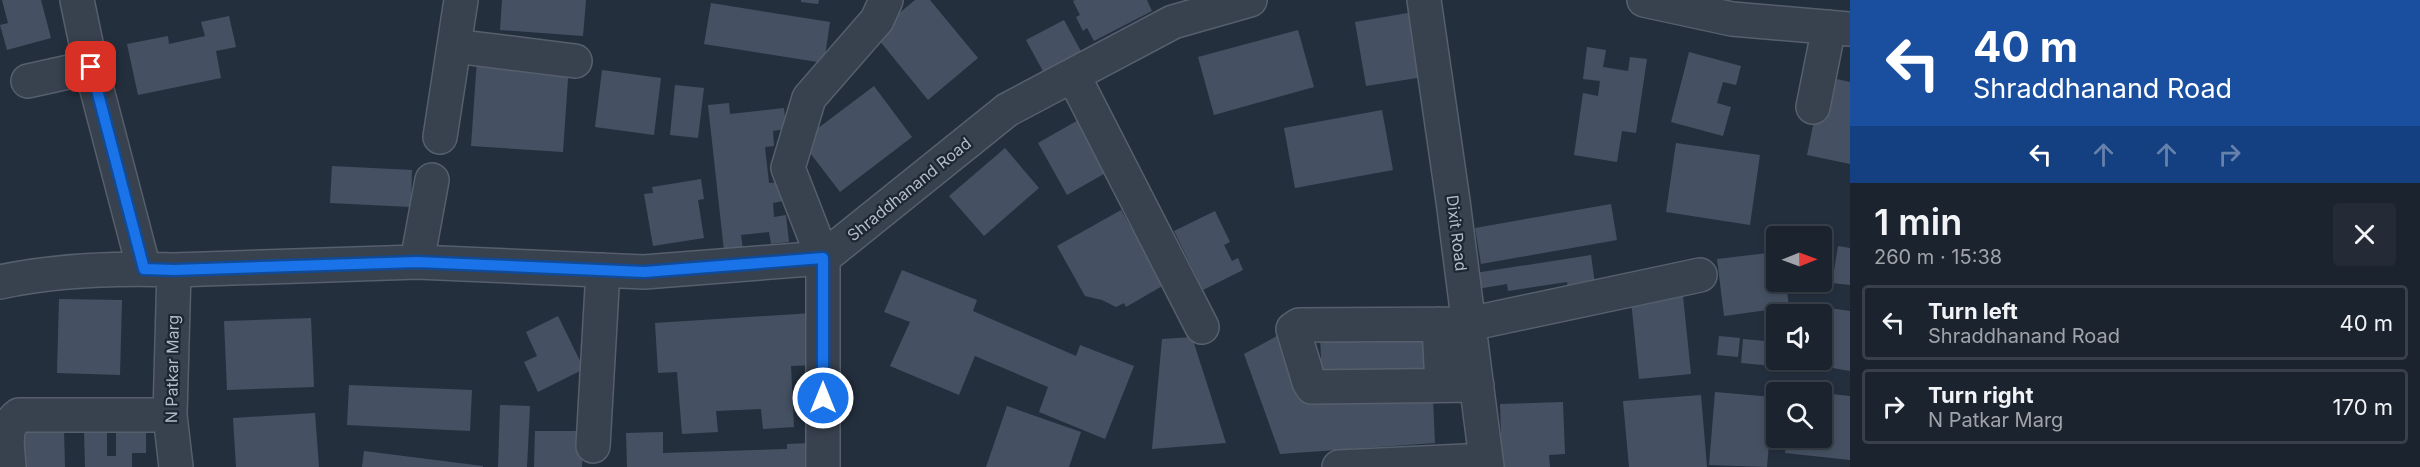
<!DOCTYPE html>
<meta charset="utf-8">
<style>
:root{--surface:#1b232e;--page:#242b36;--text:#f1f3f6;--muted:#a0a4aa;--line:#39404a}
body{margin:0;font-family:Inter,sans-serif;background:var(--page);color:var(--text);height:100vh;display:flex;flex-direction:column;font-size:22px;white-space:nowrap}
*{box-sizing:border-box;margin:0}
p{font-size:20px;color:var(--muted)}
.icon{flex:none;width:33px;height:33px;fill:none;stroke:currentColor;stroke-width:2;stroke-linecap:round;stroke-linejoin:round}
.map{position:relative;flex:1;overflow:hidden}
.side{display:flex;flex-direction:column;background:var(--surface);width:570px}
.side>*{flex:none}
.banner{background:#1a4fa0;color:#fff;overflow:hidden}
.needle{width:39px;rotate:89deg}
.controls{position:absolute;left:1766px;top:226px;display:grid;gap:12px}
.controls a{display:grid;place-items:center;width:66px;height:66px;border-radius:6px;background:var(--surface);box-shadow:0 3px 9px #0003,0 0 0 2px var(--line);font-size:30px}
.pin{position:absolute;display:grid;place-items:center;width:51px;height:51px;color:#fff;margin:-26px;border-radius:12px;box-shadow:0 3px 9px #0006}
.me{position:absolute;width:66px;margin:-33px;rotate:0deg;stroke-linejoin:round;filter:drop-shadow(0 0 4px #0008)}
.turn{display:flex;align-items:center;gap:21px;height:126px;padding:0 24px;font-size:27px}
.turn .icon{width:78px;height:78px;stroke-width:2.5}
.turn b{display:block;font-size:42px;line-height:51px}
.lanes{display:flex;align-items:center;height:57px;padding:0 24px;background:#0003;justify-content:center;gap:30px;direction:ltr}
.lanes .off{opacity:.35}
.round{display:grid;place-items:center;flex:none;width:63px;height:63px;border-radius:6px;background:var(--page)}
.overview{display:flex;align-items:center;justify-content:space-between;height:102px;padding:0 24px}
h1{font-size:36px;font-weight:600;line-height:45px}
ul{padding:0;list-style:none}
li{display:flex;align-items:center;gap:18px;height:75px;margin:0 12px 9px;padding:0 12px;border:3px solid var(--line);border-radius:6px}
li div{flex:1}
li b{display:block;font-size:22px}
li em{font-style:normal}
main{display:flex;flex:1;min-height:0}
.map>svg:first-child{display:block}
.building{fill:#455162}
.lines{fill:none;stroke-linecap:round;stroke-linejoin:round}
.minor-casing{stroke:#565f6c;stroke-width:36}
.minor{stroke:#38414e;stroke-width:33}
.route-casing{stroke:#114b97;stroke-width:15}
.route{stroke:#1a73e8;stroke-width:10}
.labels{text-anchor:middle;stroke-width:4.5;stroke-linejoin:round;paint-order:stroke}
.street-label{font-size:16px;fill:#b4bcc9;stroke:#1d2633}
</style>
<main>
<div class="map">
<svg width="1850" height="467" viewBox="0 0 1850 467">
<rect width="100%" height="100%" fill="#242f3e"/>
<path class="building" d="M2,0h39l10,38 -44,12 -7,-25 8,-2z
M502,0h84l-3,36 -83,-6z
M801,0h18l-1,4 -17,-2z
M915,0h15l48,58 -50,42 -54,-66z
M1075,0h72l5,11 -58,30 -7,-13 -4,3 -7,-14 4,-2 -7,-14z
M711,3l119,19 -6,41 -120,-19z
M1419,11l11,65 -64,10 -11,-64z
M229,16l7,31 -20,4 5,27 -83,17 -11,-51 41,-8 1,8 36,-8 -4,-14z
M1064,20l19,35 -38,20 -19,-35z
M1298,30l16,57 -100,28 -16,-58z
M1587,47l19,3 -3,17 25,4 2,-14 17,2 -11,74 -14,-2 -5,31 -43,-7 9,-62 15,3 2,-15 -17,-2z
M1689,52l52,14 -5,19 -13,-3 -6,21 14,4 -8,29 -52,-14z
M477,59l92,5 -6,88 -92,-6z
M602,70l59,8 -7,57 -59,-8z
M1823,76l27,6v82l-43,-9z
M675,85l29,3 -6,50 -28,-3z
M874,86l38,51 -72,55 -39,-51z
M729,103l1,11 54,-6 2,21 -13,2 1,15 -9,1 4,36 12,-1 2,19 -10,2 1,14 12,-2 3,27 -18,2 -2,-12 -28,3 2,14 -19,2 -16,-146z
M1382,110l11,60 -98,18 -11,-60z
M1080,119l29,52 -42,24 -29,-52z
M1676,143l84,12 -10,70 -84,-13z
M1005,148l34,40 -55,48 -35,-40z
M332,166l80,4 -1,37 -81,-4z
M701,179l3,20 -6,1 6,38 -51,8 -9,-52 9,-1 -1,-6z
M1611,204l6,36 -136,24 -6,-36z
M1121,210l43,75 -38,22 -2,-4 -8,4 -14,-7 -17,-4 -28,-50z
M1215,211l15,31 -6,3 8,16 6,-3 5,12 -40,20 -29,-59z
M1838,246l12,2v37l-18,-2z
M1776,252v30h10l3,25 -65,9 -7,-57z
M1591,255l4,29 -27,5 -1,-7 -59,9 -1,-7 -30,5 -2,-16z
M902,270l75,30 -4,11 103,45 4,-11 54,21 -29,73 -66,-27 9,-25 -73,-31 -16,39 -69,-29 20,-44 -26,-10z
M1683,296l8,78 -52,5 -8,-78z
M59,299l63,1 -2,75 -63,-2z
M1830,308l20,3v60l-29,-5z
M813,313l3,52 -25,1 3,61 -31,2 -2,-20 -45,2 2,21 -36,2 -5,-62 -19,1 -3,-50z
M558,316l26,53 -46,23 -14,-30 13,-6 -11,-24z
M311,318l3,69 -87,3 -3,-69z
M1425,330l3,51 -112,2v-25h5l-1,-22z
M1286,331l27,68h120l2,44 -155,11 -36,-100z
M1719,336l21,2 -2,19 -21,-2z
M1192,337l34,106 -74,6 10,-110z
M1743,339l33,3 -2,24 -33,-3z
M349,385l123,5 -2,41 -123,-6z
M1715,392l58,5 -6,70 -58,-2z
M1821,393l29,3v64l-65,-7 1,-15h35z
M1701,395l6,72h-78l-6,-66z
M1563,402l2,52 -16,1 1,12h-48l-2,-63z
M500,405l30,1 -3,61h-29z
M1007,406l74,26 -12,35h-83z
M315,413l4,54h-83l-3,-49z
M146,429v24h-14v14h-47l-1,-37h23v26h9v-26z
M64,430l1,37h-43l-1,-36z
M535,431h48l-1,36h-48z
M663,432v21l124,-4v-5l23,-1 1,24h-184l-1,-34z
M364,451l119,15v1h-121z"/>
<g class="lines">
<g class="minor-casing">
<path id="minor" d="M77,0l14,67 53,202
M1424,0l29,201 34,266
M1644,0l88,19 118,10
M454,46l121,15
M1073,75l129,252
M28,81l63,-14
M1813,107l16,-80
M440,137l21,-137
M417,262l15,-82
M174,270l-4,145 6,52
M0,282c56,-12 117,-14 174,-12l243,-8 227,10 179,-14 184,-148 166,-88 77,-22
M1439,324l3,61
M1477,385l-165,2 -3,-5 -16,-53 6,-4 170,-1 231,-49
M593,446l10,-176
M9,467c-1,-19 -7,-40 10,-52h151
M823,467v-209l-35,-90 21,-70 68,-78 9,-20
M1339,467l147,-7"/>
</g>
<use href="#minor" class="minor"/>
</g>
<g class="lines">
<g class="route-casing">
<path id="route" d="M91,67l53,202 30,1 243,-8 227,10 179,-14v140"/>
</g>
<use href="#route" class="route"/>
</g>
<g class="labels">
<g class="street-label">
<text transform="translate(909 189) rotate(-39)" y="6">Shraddhanand Road</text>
<text transform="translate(1457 233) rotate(83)" y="6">Dixit Road</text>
<text transform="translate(172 369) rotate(-89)" y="6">N Patkar Marg</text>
</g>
</g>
</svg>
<div class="controls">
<a><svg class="needle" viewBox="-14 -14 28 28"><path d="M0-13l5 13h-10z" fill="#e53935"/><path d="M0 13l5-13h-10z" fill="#a0a4aa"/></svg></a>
<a><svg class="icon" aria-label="sound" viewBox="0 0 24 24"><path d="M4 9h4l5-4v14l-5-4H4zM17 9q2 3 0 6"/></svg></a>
<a><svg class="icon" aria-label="search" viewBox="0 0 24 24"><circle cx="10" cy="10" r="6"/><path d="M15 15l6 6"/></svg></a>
</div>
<div class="pin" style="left:91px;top:67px;background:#d93025"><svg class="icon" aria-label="arrive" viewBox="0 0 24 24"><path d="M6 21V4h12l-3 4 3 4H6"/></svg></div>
<svg class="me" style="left:823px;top:398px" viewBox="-20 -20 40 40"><circle r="17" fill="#1a73e8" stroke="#fff" stroke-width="3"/><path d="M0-11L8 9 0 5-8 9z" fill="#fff"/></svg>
</div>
<section class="side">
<div class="banner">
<div class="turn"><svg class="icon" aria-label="left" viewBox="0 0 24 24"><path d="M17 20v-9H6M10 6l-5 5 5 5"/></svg><div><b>40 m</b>Shraddhanand Road</div></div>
<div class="lanes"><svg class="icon" aria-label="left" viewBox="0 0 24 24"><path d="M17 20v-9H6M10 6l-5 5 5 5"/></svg><svg class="icon off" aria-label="ahead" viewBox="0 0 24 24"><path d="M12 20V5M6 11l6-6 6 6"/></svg><svg class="icon off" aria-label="ahead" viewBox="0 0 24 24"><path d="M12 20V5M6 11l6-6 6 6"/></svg><svg class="icon off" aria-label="right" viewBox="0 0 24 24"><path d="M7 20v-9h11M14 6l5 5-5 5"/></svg></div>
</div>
<div class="overview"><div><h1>1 min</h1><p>260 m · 15:38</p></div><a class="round"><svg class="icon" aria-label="close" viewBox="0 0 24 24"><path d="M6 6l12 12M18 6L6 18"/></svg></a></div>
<ul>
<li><svg class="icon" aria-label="left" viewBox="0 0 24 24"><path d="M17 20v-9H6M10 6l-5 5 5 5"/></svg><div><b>Turn left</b><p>Shraddhanand Road</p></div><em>40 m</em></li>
<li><svg class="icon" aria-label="right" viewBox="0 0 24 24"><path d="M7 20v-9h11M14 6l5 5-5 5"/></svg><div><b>Turn right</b><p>N Patkar Marg</p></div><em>170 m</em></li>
</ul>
</section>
</main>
